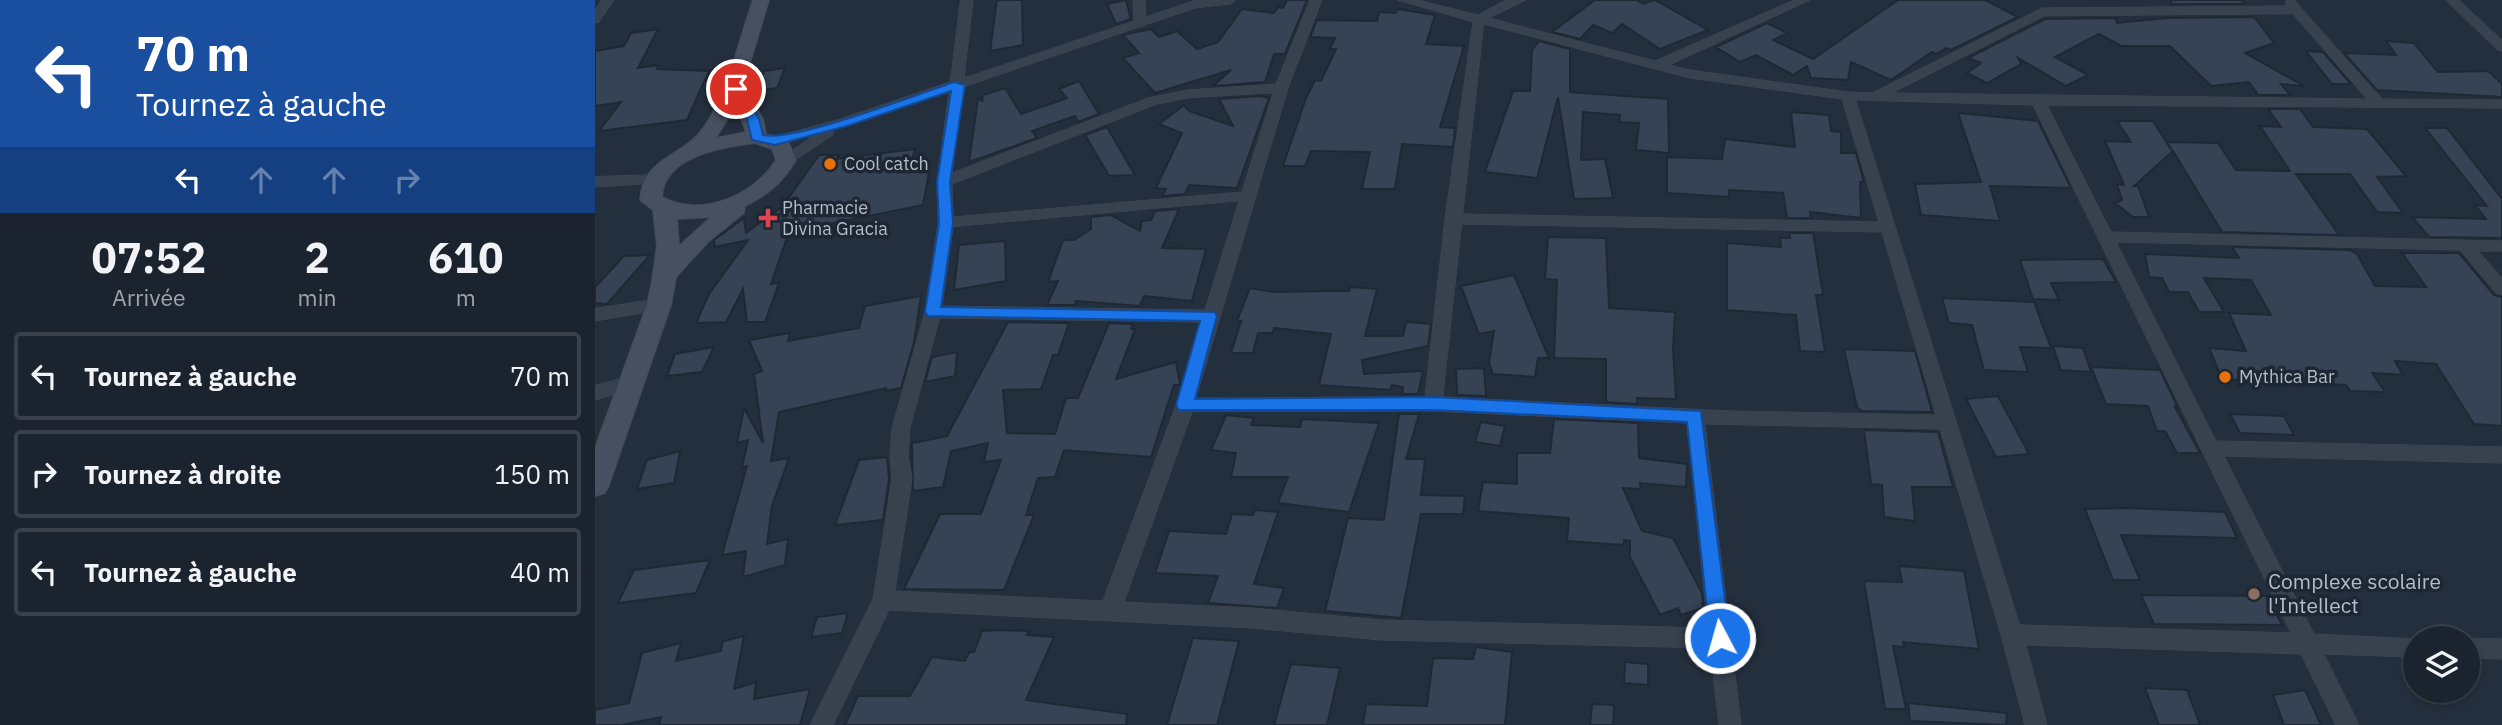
<!DOCTYPE html>
<html lang="fr">
<meta charset="utf-8">
<style>
:root{--surface:#1b232e;--page:#242b36;--text:#f1f3f6;--muted:#a0a4aa;--line:#39404a}
body{margin:0;font-family:"IBM Plex Sans",sans-serif;background:var(--page);color:var(--text);height:100vh;display:flex;flex-direction:column;font-size:26px;white-space:nowrap}
*{box-sizing:border-box;margin:0}
p{font-size:23px;color:var(--muted)}
.icon{flex:none;width:38px;height:38px;fill:none;stroke:currentColor;stroke-width:2;stroke-linecap:round;stroke-linejoin:round}
.map{position:relative;flex:1;overflow:hidden}
.side{display:flex;flex-direction:column;background:var(--surface);width:595px}
.side>*{flex:none}
.top-card{background:#1a4fa0;color:#fff;overflow:hidden}
.fabs{position:absolute;left:1808px;top:626px;display:grid;gap:14px}
.fabs a{display:grid;place-items:center;width:77px;height:77px;border-radius:50%;background:var(--surface);box-shadow:0 4px 10px #0003,0 0 0 2px var(--line);font-size:35px}
.pin{position:absolute;display:grid;place-items:center;width:60px;height:60px;color:#fff;margin:-30px;border:4px solid #fff;border-radius:50%;box-shadow:0 2px 7px #0007}
.me{position:absolute;width:77px;margin:-38px;rotate:354deg;stroke-linejoin:round;filter:drop-shadow(0 0 5px #0008)}
.turn{display:flex;align-items:center;gap:24px;height:147px;padding:0 21px;font-size:32px}
.turn .icon{width:91px;height:91px;stroke-width:2.5}
.turn b{display:block;font-size:49px;line-height:60px}
.lanes{display:flex;align-items:center;height:66px;padding:0 21px;background:#0003;justify-content:center;gap:35px;direction:ltr}
.lanes .off{opacity:.35}
.eta{display:flex;justify-content:space-evenly;align-items:center;height:119px;text-align:center}
.eta b{font-size:42px;font-weight:800;line-height:49px}
ul{padding:0;list-style:none}
li{display:flex;align-items:center;gap:21px;height:88px;margin:0 14px 10px;padding:0 7px;border:4px solid var(--line);border-radius:7px}
li div{flex:1}
li b{display:block;font-size:26px}
li em{font-style:normal}
main{display:flex;flex:1;min-height:0}
.map>svg:first-child{display:block}
.building{fill:#364354;stroke:#1f2835;stroke-width:2}
.lines{fill:none;stroke-linecap:round;stroke-linejoin:round}
.street-casing{stroke:#414a57;stroke-width:1}
.secondary-casing{stroke:#414a57;stroke-width:2}
.street{fill:#38414e;fill-rule:evenodd}
.secondary{fill:#465061;fill-rule:evenodd}
.route{fill:#1a73e8;stroke:#114b97;stroke-width:2}
.food-dot{fill:#e8710a;stroke:#1d2633;stroke-width:2.5}
.health-dot{fill:#e0444e;stroke:#1d2633;stroke-width:2.5}
.education-dot{fill:#8d6e63;stroke:#1d2633;stroke-width:2.5}
.labels{text-anchor:middle;stroke-width:7;stroke-linejoin:round;paint-order:stroke}
.poi-label{font-size:18px;fill:#b4bcc9;stroke:#1d2633;text-anchor:start}
.near-poi-label{font-size:21px;fill:#b4bcc9;stroke:#1d2633;text-anchor:start}
</style>
<main>
<section class="side">
<div class="top-card">
<div class="turn"><svg class="icon" aria-label="left" viewBox="0 0 24 24"><path d="M17 20v-9H6M10 6l-5 5 5 5"/></svg><div><b>70 m</b>Tournez à gauche</div></div>
<div class="lanes"><svg class="icon" aria-label="left" viewBox="0 0 24 24"><path d="M17 20v-9H6M10 6l-5 5 5 5"/></svg><svg class="icon off" aria-label="ahead" viewBox="0 0 24 24"><path d="M12 20V5M6 11l6-6 6 6"/></svg><svg class="icon off" aria-label="ahead" viewBox="0 0 24 24"><path d="M12 20V5M6 11l6-6 6 6"/></svg><svg class="icon off" aria-label="right" viewBox="0 0 24 24"><path d="M7 20v-9h11M14 6l5 5-5 5"/></svg></div>
</div>
<div class="eta">
<div><b>07:52</b><p>Arrivée</p></div>
<div><b>2</b><p>min</p></div>
<div><b>610</b><p>m</p></div>
</div>
<ul>
<li><svg class="icon" aria-label="left" viewBox="0 0 24 24"><path d="M17 20v-9H6M10 6l-5 5 5 5"/></svg><div><b>Tournez à gauche</b></div><em>70 m</em></li>
<li><svg class="icon" aria-label="right" viewBox="0 0 24 24"><path d="M7 20v-9h11M14 6l5 5-5 5"/></svg><div><b>Tournez à droite</b></div><em>150 m</em></li>
<li><svg class="icon" aria-label="left" viewBox="0 0 24 24"><path d="M17 20v-9H6M10 6l-5 5 5 5"/></svg><div><b>Tournez à gauche</b></div><em>40 m</em></li>
</ul>
</section>
<div class="map">
<svg width="1907" height="725" viewBox="0 0 1907 725">
<rect width="100%" height="100%" fill="#242f3e"/>
<path class="building" d="M402,0h25l1,45 -33,6z
M531,0l5,19 -15,5 -9,-20z
M692,0h20l-22,54h-11l-9,28 -52,4 18,-16 -76,23 -32,-35 16,-5 -16,-18 28,-6 8,8 18,-6 20,18 21,-7 24,-33 32,4 4,-6 5,1z
M1000,0h41l7,4 12,-4 53,30 -48,19 -38,-25 -10,9 -19,-8 -13,14 -28,-7z
M1303,0h87l33,17 -67,33 -5,-2 -10,6 -4,-2 -41,28 -40,-18 -3,18 -37,-2 -4,-12 -14,9 -37,-20 -16,7 -24,-15 51,-24 20,10 -14,7 40,19z
M1575,0h71l3,4h-72z
M803,9l37,6 -9,29 38,2 -24,81 15,1 -2,19 -51,-3 -7,45h-33l8,-37 -59,-1 -6,15h-22l23,-68 9,-18 6,1 15,-32h-6l5,-11 -25,-1 7,-17 60,1 2,-9 16,1z
M1659,17l20,26 -29,10 59,33 -23,-2 9,11h-32l-9,-13 -38,4 -41,-40h-49l-22,-12 -44,23 33,18 -22,11 -48,-28 3,6 -34,19 -20,-10 14,-10 -13,-5 77,-39 70,-1 2,5 50,-5z
M63,29l-20,39 21,-3 -2,4 52,2 -22,49 -88,11 22,-29 -26,4v-55l29,-5 7,-13z
M944,41l31,8v43l98,7 1,54 -33,-3 3,-27 -20,-1 1,-7 -37,-3 -2,48 24,-1 8,39 -39,1 -16,-102 -21,81 -52,-6 28,-81h17l2,-41z
M1791,41l28,2 24,29 50,-1 14,13v13l-125,-7 -33,-37 52,2z
M1711,51l17,1 28,32h-19z
M190,68l-8,20 -21,3 8,-20z
M484,81l20,33 -21,8 -3,-6 -43,15 5,7 -68,24 9,-64 4,3 1,-6 22,-7 16,26 46,-16 -8,-9z
M665,96l9,2 -32,90 -48,-3 -4,9 -23,2 4,-7 -10,-1 26,-55 -23,-9 25,-19 5,6 44,15 -14,-27z
M1673,109h32l13,18 54,2 39,47 -29,1 26,36 -26,-1 -27,-38h-54l43,61 -117,-3 -49,-81 -39,35h4l11,31h-16l-18,-14 7,-3 -5,-16 7,1 -19,-44 26,1 -14,-21h36l19,30 -5,-9 51,1 18,27 54,1 -30,-45 21,1z
M1196,112l38,3 2,16 10,1v21h15l8,29h-4l1,36 -51,-6 1,6h-24l-4,-25 -54,-3v7l-62,-4v-36l55,2 3,-20 70,8z
M1363,113l80,8 33,67 -81,-2 10,35 -79,-6 -6,-31 66,-2z
M512,127l19,33 9,15 -26,1 -24,-41z
M1830,128h22l55,71v39l-73,-1 -17,-20 74,2 -11,-14 12,1z
M320,149l-6,21 21,-3 -7,38 -134,27 -18,52 8,-1 -14,39h-18l-4,-33 -17,33 -30,1 13,-29 39,-54 -33,7 -1,-7 30,-22 2,15 37,-27 36,-51h20l-3,4z
M584,209l-17,39 44,1 -14,52 -48,-5 -4,10 -64,-5 -1,4h-28l11,-24 -10,1 15,-42h11l17,-11v-12l20,-2 29,16 2,-10 9,-1 4,-9z
M1194,233h24l10,62h-7l9,57 -25,-1 -4,-36 -69,-5v-67l54,4 -1,-9h10z
M953,237l58,1 3,70 66,4 -2,37 3,50 -39,-1v6l-31,-2v-43l-52,-1 3,-78 -12,-1z
M410,241l1,40 -52,9 5,-45z
M1637,247l118,3 7,4 18,32 51,1 -24,-34h57l35,42 8,2v129l-28,-2 -38,-60 -41,-3 8,14 -31,-2 13,19 -35,-1 -4,-6 -124,-6 -13,-31 37,3 -17,-38 42,2 -20,-35 -47,-2 20,34h-25l-11,-20h-19l-7,-14 -13,-1 -4,-23 94,4z
M55,255l-43,49 -12,-1v-16l29,-31z
M1508,259l13,23 -65,1 8,17 -26,-1 -13,-39z
M919,275l35,83h-11l-3,19 -42,-3 -4,-11 5,-32 -15,3 -18,-48z
M755,287l27,2 -12,47h38l3,-14 25,2 -3,22 -66,14 2,14 59,-3 -5,23h-16l1,-7 -11,-2 -2,5 -71,-5 12,-51 -57,-6 -1,5h-15l-5,20h-22l10,-32h-4l13,-33 24,4 55,-1h20z
M326,296l-7,46 -13,46 -16,3 1,-3 -107,24 -8,49 18,-3 -17,48 -5,38 21,-5 -3,26 -42,12 3,-26 -24,4 25,-89 -5,2 6,-28 -11,3 7,-35 19,35 -9,-69 8,-3 -13,-31 41,-7 -2,8 71,-13 6,-22z
M1347,298l92,4 17,46 -31,-1 8,25 -44,-2 -12,-45 -23,-2z
M413,322l61,1 -11,32h-5l-12,34 -38,1 4,43 48,1 11,-36h12l31,-75 24,1 -2,5h4l-19,50 60,-17 4,23h-6l-23,72 -87,-7 -9,27 -17,1 -12,37h8l-30,75 -100,-1 36,-75h41l20,-54 -17,2 4,-19 -37,8 -8,36 -30,4 -1,-48 35,-7z
M1458,346l30,2 8,24 -30,-2z
M119,347l-12,25 -35,4 8,-22z
M1249,349l71,2 17,61 -71,-1 -4,-4z
M362,352l-2,24 -30,6 7,-25z
M1496,367l69,3 18,38 -3,-1 25,46h-23l-12,-22h-8l-9,-25 -42,-2z
M889,368l2,28 -29,-1 -1,-26z
M1403,396l31,58 -33,3 -30,-58z
M804,414h20l-13,45h19l-4,36 44,1 -2,18h-42l-20,104 -76,-7 23,-93 36,2z
M1635,414l54,2 10,19 -54,-2z
M631,415l28,3 -3,7 49,2 2,-8 77,4 -30,89 -71,-9 10,-26h-57l5,-24 -25,-3z
M959,419l84,4 1,35 48,6 -1,23 -46,-4 1,6 -18,-1 19,43 31,7 29,55 1,15 -22,7 -3,-7 -18,7 -30,-58v-16l-6,-1 -1,5 -56,-4 2,-23 -91,-7 5,-29 34,2v-31h33z
M886,422l24,4 -5,20 -25,-4z
M1269,430l74,2 15,55h-41l3,34 -31,-4 -2,-32 -11,-1z
M85,451l-6,32 -37,6 10,-29z
M292,457l2,22 -6,41 -48,5 24,-65z
M1532,508l98,4 12,26 -116,-3 19,45h-27l-28,-71z
M660,510l23,2 -24,72 30,4 -7,20 -69,-5 10,-27 -63,-3 14,-42 57,3 6,-20 21,1z
M115,560l-14,33 -78,10 16,-33z
M1304,566l65,5 15,78 -76,-7 1,5 -11,-1 13,63h-21l-21,-128 38,1z
M1546,595l126,1 15,29 -128,-1z
M253,613l-6,20 -31,4 6,-20z
M404,630l30,1 -2,4 27,2 -28,63 101,14 -1,11h-281l13,-29h52l22,-39 33,4 4,-9h5l8,-21z
M149,636l-10,53 22,-7 -2,17 56,-10 -10,36h-141l2,-8 -39,8h-27v-15l34,-7 13,-50 39,-10 -5,18 45,-10 2,-10z
M598,638l46,3 -22,84h-50z
M881,647l36,5 -7,73h-142l3,-21 61,2 6,-48 40,1z
M1030,662l23,2v21l-24,-2z
M696,664l49,4 -13,57h-53z
M1550,688l42,2 13,35h-41z
M1710,690l16,35h-37l-11,-30z
M1313,703l99,10 -1,12 -96,-4z
M997,704l22,1 -1,20h-23z"/>
<g class="lines">
<g class="street-casing">
<path id="street" d="M7,0h12l-15,22 -4,1v-13z
M366,0h12l-9,78 170,-57 -1,-21h12l1,17 50,-17h40l-6,4 -35,4 -232,79 -11,86 196,-75 40,-8 88,-6 34,-84h12l-34,88 -92,310 229,-1 20,-178 28,-197 -75,-22h20l60,15 26,-14 22,-1 -37,18 166,43 139,-61h16l-141,65 21,5 158,22 24,1 170,-85 244,-2v-6h8l88,99 120,1v8l-455,-3 64,127 391,9v10h-24l24,27v17l-6,-2 -36,-43 -344,-8 100,199 286,6v16l-278,-7 90,178 106,5h-5v18l-91,-3 35,71h-23l-35,-71 -275,-9 21,80h-22l-24,-90 -61,-206 -235,-5 36,301h-22l-9,-77 -329,-8 -129,-12 -363,-18 -56,115h-23l63,-126 19,-120 -2,-23 2,-28 33,-116 13,-89 -1,-41 12,-90 -116,38v5l-41,27h-10l-2,-3 34,-24 -39,10 -7,-4 2,-3 67,-18 113,-38zM1698,14l74,85 -475,-6 152,-77zM889,24l206,54 152,21 37,123 -416,-8zM678,93l-31,99 -289,25 -1,-33 205,-80 31,-6zM1261,100l177,5 258,528 -271,-8zM644,201l-34,109 -263,-4 11,-79zM867,224l420,8 54,183 -206,-4 -287,-14zM345,318l262,4 -26,83 -73,196 -208,-10 17,-112 -4,-23 2,-28zM838,411l254,12 21,205 -327,-8 -129,-12 -128,-6 68,-190z
M1851,0h13l43,40v11l-4,-1z
M59,175l7,5 -2,3 -64,4v-10z
M64,299l8,6 -2,4 -70,12v-12z
M36,376l6,2 3,5 -3,5 -42,12v-14z
M1872,638l35,1v20l-35,-1v-19h-2z"/>
</g>
<g class="secondary-casing">
<path id="secondary" d="M158,0h16l-26,86 20,33 3,15 22,7 8,19c-13,22 -27,34 -51,46l-1,7 -36,29 -32,35 -5,28 -62,180 -4,8 -10,3v-48l52,-143 5,-24 5,-35 -4,-36 -13,-10c4,-45 43,-42 64,-73 26,-38 34,-85 49,-127zM141,105l10,27 -30,6zM160,143l17,6 4,11c-22,36 -76,58 -114,37 2,-41 60,-50 93,-54zM116,217l-32,29 -2,-27z"/>
</g>
<use href="#street" class="street"/>
<use href="#secondary" class="secondary"/>
</g>
<path class="route" d="M359,82l11,3 -15,97 3,41 -12,84 274,5 2,4 -22,83 238,-2 268,14 29,227 -3,7 -7,2 -7,-2 -3,-7 -23,-216 -254,-12h-254l-3,-5 24,-84 -272,-5 -3,-4 14,-89 -2,-41 14,-91 -104,35 -72,19 -23,-5 -5,-21 -18,-30 11,-2 19,32 4,16c32,7 153,-40 191,-53z"/>
<g class="food-dot">
<circle cx="235" cy="164" r="7"/>
<circle cx="1630" cy="377" r="7"/>
</g>
<path class="health-dot" d="M169.5 207.5h7v7h7v7h-7v7h-7v-7h-7v-7h7z"/>
<circle class="education-dot" cx="1659" cy="594" r="7"/>
<g class="labels">
<g class="poi-label">
<text x="249" y="170">Cool catch</text>
<text x="187" y="214">Pharmacie<tspan x="187" dy="21">Divina Gracia</tspan></text>
<text x="1644" y="383">Mythica Bar</text>
</g>
<g class="near-poi-label">
<text x="1673" y="589">Complexe scolaire<tspan x="1673" dy="24">l'Intellect</tspan></text>
</g>
</g>
</svg>
<div class="fabs">
<a><svg class="icon" aria-label="layers" viewBox="0 0 24 24"><path d="M12 4l9 5-9 5-9-5zM3 14l9 5 9-5"/></svg></a>
</div>
<div class="pin" style="left:141px;top:89px;background:#d93025"><svg class="icon" aria-label="arrive" viewBox="0 0 24 24"><path d="M6 21V4h12l-3 4 3 4H6"/></svg></div>
<svg class="me" style="left:1125px;top:638px" viewBox="-20 -20 40 40"><circle r="17" fill="#1a73e8" stroke="#fff" stroke-width="3"/><path d="M0-11L8 9 0 5-8 9z" fill="#fff"/></svg>
</div>
</main>
